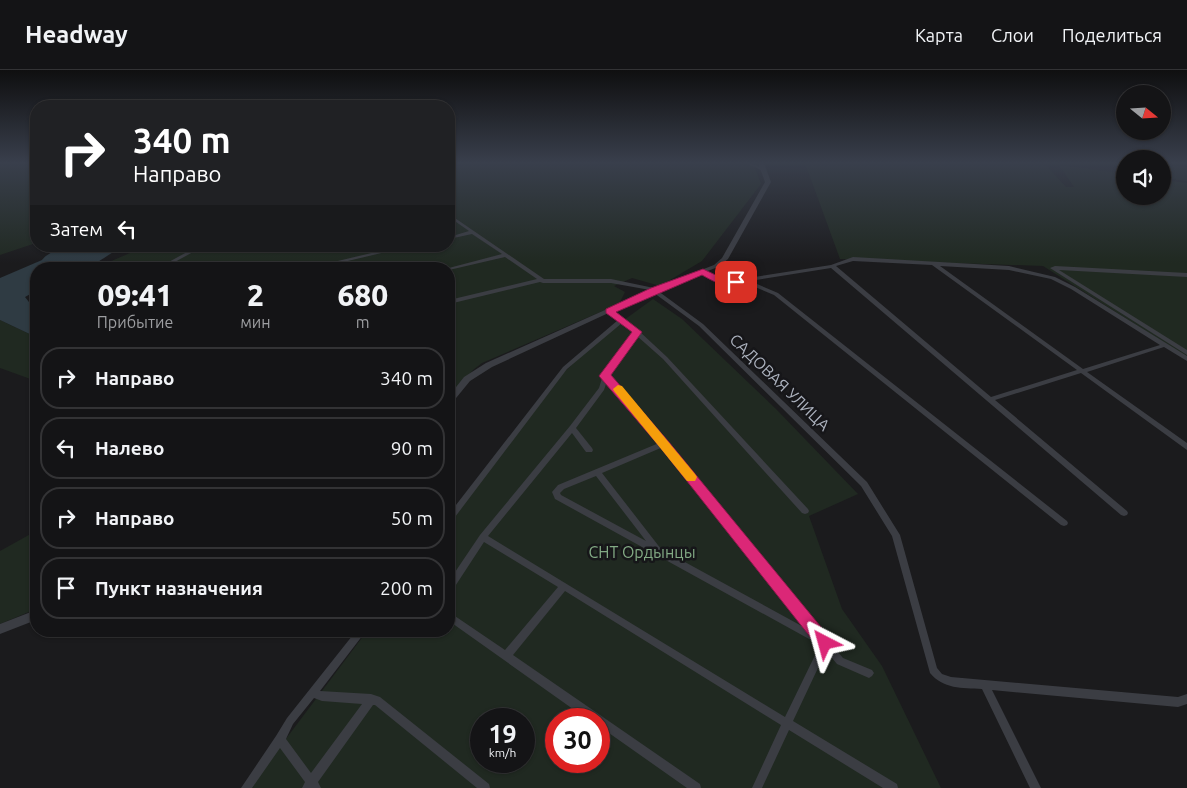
<!DOCTYPE html>
<html lang="ru">
<meta charset="utf-8">
<style>
:root{--surface:#141416;--page:#1d1d1f;--text:#f1f3f6;--muted:#9d9ea1;--line:#333335}
body{margin:0;font-family:Ubuntu,sans-serif;background:var(--page);color:var(--text);height:100vh;display:flex;flex-direction:column;font-size:19px;white-space:nowrap}
*{box-sizing:border-box;margin:0}
p{font-size:16px;color:var(--muted)}
.icon{flex:none;width:28px;height:28px;fill:none;stroke:currentColor;stroke-width:2;stroke-linecap:round;stroke-linejoin:round}
.map{position:relative;flex:1;overflow:hidden}
.sheet{position:absolute;left:30px;top:192px;width:425px;height:375px;display:flex;flex-direction:column;background:var(--surface);border-radius:20px;box-shadow:0 1px 4px #0004,0 0 0 1px var(--line)}
.sheet>*{flex:none}
.banner{position:absolute;left:30px;top:30px;width:425px;height:152px;border-radius:20px;box-shadow:0 1px 4px #0004,0 0 0 1px var(--line);background:#202124;color:#fff;overflow:hidden}
.needle{width:32px;rotate:108deg}
.fabs{position:absolute;left:1116px;top:15px;display:grid;gap:10px}
.fabs a{display:grid;place-items:center;width:55px;height:55px;border-radius:50%;background:var(--surface);box-shadow:0 1px 4px #0004,0 0 0 1px var(--line);font-size:25px}
.speed{position:absolute;left:470px;top:638px;display:flex;gap:10px;font-size:25px;font-weight:700;text-align:center}
.speed>*{display:grid;place-content:center;width:65px;height:65px;border-radius:50%;background:var(--surface);box-shadow:0 1px 4px #0004,0 0 0 1px var(--line);line-height:1}
.speed small{font-size:12px;font-weight:400}
.speed .limit{border:8px solid #d22;background:#fff;color:#111}
.pin{position:absolute;display:grid;place-items:center;width:42px;height:42px;color:#fff;margin:-21px;border-radius:10px;box-shadow:0 2px 8px #0006}
.me{position:absolute;width:55px;margin:-28px;rotate:321deg;stroke-linejoin:round;filter:drop-shadow(0 0 4px #0008)}
.turn{display:flex;align-items:center;gap:18px;height:105px;padding:0 20px;font-size:22px}
.turn .icon{width:65px;height:65px;stroke-width:2.5}
.turn b{display:block;font-size:35px;line-height:42px}
.then{display:flex;align-items:center;height:48px;padding:0 20px;background:#0003;gap:10px;font-size:19px}
.eta{display:flex;justify-content:space-evenly;align-items:center;height:85px;text-align:center}
.eta b{font-size:30px;font-weight:800;line-height:35px}
ul{padding:0;list-style:none}
li{display:flex;align-items:center;gap:15px;height:62px;margin:0 10px 8px;padding:0 10px;border:2px solid var(--line);border-radius:20px}
li div{flex:1}
li b{display:block;font-size:19px}
li em{font-style:normal}
header{display:flex;align-items:center;gap:30px;box-sizing:border-box;height:70px;padding:0 25px;background:var(--surface);border-bottom:1px solid var(--line)}
header strong{font-size:24px}
nav{display:flex;gap:28px;margin-inline-start:auto;font-size:18px}
.map>svg:first-child{display:block}
.green{fill:#202921;fill-rule:evenodd}
.water{fill:#2f3b43}
.lines{fill:none;stroke-linecap:round;stroke-linejoin:round}
.minor{fill:#3b3d43;fill-rule:evenodd}
.tertiary{fill:#3b3d43;fill-rule:evenodd}
.route{fill:#db2777;stroke:#8e194d}
.slow{fill:#f59e0b}
.labels{text-anchor:middle;stroke-width:5;stroke-linejoin:round;paint-order:stroke}
.street-label{font-size:16px;fill:#acb2be;stroke:#161619}
.park-label{font-size:16px;fill:#82aa84;stroke:#161619}
</style>
<header>
<strong>Headway</strong>
<nav><a>Карта</a><a>Слои</a><a>Поделиться</a></nav>
</header>
<div class="map">
<svg width="1187" height="718" viewBox="0 0 1187 718">
<rect width="100%" height="100%" fill="#1b1b1d"/>
<path class="green" d="M0,93h36v80l-36,12z
M469,93h284l8,21 -59,77 -42,25 -28,-8 -18,8 11,6 -6,12 -137,59 -9,7 -24,29v-39h2l-2,-1v-90h-356l53,-23h303v-78z
M805,93h239l22,24h8l-15,-22 61,8 5,4v19h37l1,-16 24,3v174l-144,-91 -203,-7z
M1162,94l25,3v14l-24,-3z
M653,229l29,20 94,90 82,85 -49,22 33,93 40,57 59,122h-692l118,-157h82v-108l110,-146 43,-41zM481,649h43v42h-43zM556,649h43v42h-43z
M0,250l36,17v44l-36,-13z
M36,461v78l-36,15v-73z"/>
<path class="water" d="M71,176h52c-13,7 -24,17 -38,22 -8,3 -38,1 -49,1v22l-11,6 11,14v26l-36,-17v-42l42,-18c7,-9 18,-10 29,-14z"/>
<g class="lines">
<path class="minor" d="M746,93h5l16,7 -4,1z
M1183,93h4v1h-3z
M449,144l95,65h67l43,9 49,36 164,158 33,53 37,133 5,6 9,3 227,20 9,-3v10l-9,3 -186,-17 49,98h-11l-48,-99c-20,-1 -39,0 -52,-16l-38,-137 -31,-50 -162,-160 -49,-36 -39,-7h-68l-3,-1 -91,22v-4l88,-21 -32,-22 -56,13v-1h-4l57,-15 -30,-20 -23,5v-2l20,-6 -20,-14z
M198,176h6l-42,23h-6z
M401,176h10l-97,23h-10z
M853,187l156,9 46,11 20,10 112,69v5l-23,-14 -77,25 100,71v7l-106,-77 -86,27 132,111 1,2 -1,2 -3,1 -3,-1 -290,-247 -81,13 28,12 289,228 1,2 -1,2 -3,1 -3,-1 -287,-230 -31,-13 -14,3 -13,-4 -16,-10 3,-2 2,1 15,9 9,2 102,-16zM853,191l79,4 145,105 -86,27 -155,-131zM940,196l69,4 42,9 20,10 89,56 -77,24z
M1055,196l132,7v4l-128,-7 128,80v5l-137,-87z
M610,239l29,22 28,26 141,152 1,2 -1,2 -3,1 -3,-1 -139,-154 -26,-23 -28,40 8,7 226,275 29,12 2,3 -2,3 -3,2 -32,-14 -11,-13 -33,70 104,63 1,4h-15l-94,-58 -27,58h-10l29,-63 -216,-134 -52,64 187,129 1,4h-14l-88,-62v-7h-12l-138,-98v-9l56,38 53,-63 -74,-45 -32,49 -3,1v-11l31,-46 90,-109 29,-38 4,-13 31,-43 -12,-9 -55,46 -115,152 -3,1v-8l114,-147 55,-47 -10,-8 -1,-1zM607,311l6,6 46,56 -101,42 -6,7 3,7 265,146 -35,72 -297,-181 84,-103 14,19h6l1,-2 -1,-2 -16,-20 28,-38zM663,377l146,183 -148,-81 -59,-76zM596,406l50,65 -85,-46 -1,-2 4,-4z
M356,561h10l-46,60 51,3 9,3 109,87 1,4h-13l-102,-83h-2l-55,77 3,6h-19l3,-6 -25,-34 -28,40h-11l35,-52 11,-18zM314,628l8,3 40,3 -51,69 -25,-34 7,-15z"/>
<path class="tertiary" d="M758,93h6l7,19 -43,77 -10,8 -62,24 -164,76 -22,14 -18,22 -3,1v-8l15,-19 22,-14 166,-74 62,-24 8,-7 43,-76z
M36,540v10l-36,14v-10z"/>
</g>
<linearGradient id="sky" x2="0" y2="1"><stop stop-color="#0f0f10"/><stop offset="0.48" stop-color="#393f4c"/><stop offset="1" stop-color="#393f4c" stop-opacity="0"/></linearGradient>
<rect width="1187" height="193" fill="url(#sky)"/>
<path class="route" d="M703,199l21,10h12l5,3c-12,9 -28,-1 -39,-7l-86,37 26,20 -31,43 57,66 162,197 2,5 -2,5 -5,2 -6,-2 -159,-201 -61,-71 33,-44 -26,-19v-4l45,-21z"/>
<path class="slow" d="M618,315l4,1 73,88 2,3 -2,4h-8l-73,-90 -1,-2z"/>
<g class="labels">
<g class="street-label">
<text transform="translate(780 312) rotate(44)" y="6">САДОВАЯ УЛИЦА</text>
</g>
<g class="park-label">
<text x="642" y="488">СНТ Ордынцы</text>
</g>
</g>
</svg>
<div class="fabs">
<a><svg class="needle" viewBox="-14 -14 28 28"><path d="M0-13l5 13h-10z" fill="#e53935"/><path d="M0 13l5-13h-10z" fill="#9d9ea1"/></svg></a>
<a><svg class="icon" aria-label="sound" viewBox="0 0 24 24"><path d="M4 9h4l5-4v14l-5-4H4zM17 9q2 3 0 6"/></svg></a>
</div>
<div class="speed"><div>19<small>km/h</small></div><div class="limit">30</div></div>
<div class="pin" style="left:736px;top:212px;background:#d93025"><svg class="icon" aria-label="arrive" viewBox="0 0 24 24"><path d="M6 21V4h12l-3 4 3 4H6"/></svg></div>
<svg class="me" style="left:825px;top:573px" viewBox="-20 -20 40 40"><path d="M0-17L14 15 0 8-14 15z" fill="#db2777" stroke="#fff" stroke-width="4"/></svg>
<div class="banner">
<div class="turn"><svg class="icon" aria-label="right" viewBox="0 0 24 24"><path d="M7 20v-9h11M14 6l5 5-5 5"/></svg><div><b>340 m</b>Направо</div></div>
<div class="then">Затем<svg class="icon" aria-label="left" viewBox="0 0 24 24"><path d="M17 20v-9H6M10 6l-5 5 5 5"/></svg></div>
</div>
<section class="sheet">
<div class="eta">
<div><b>09:41</b><p>Прибытие</p></div>
<div><b>2</b><p>мин</p></div>
<div><b>680</b><p>m</p></div>
</div>
<ul>
<li><svg class="icon" aria-label="right" viewBox="0 0 24 24"><path d="M7 20v-9h11M14 6l5 5-5 5"/></svg><div><b>Направо</b></div><em>340 m</em></li>
<li><svg class="icon" aria-label="left" viewBox="0 0 24 24"><path d="M17 20v-9H6M10 6l-5 5 5 5"/></svg><div><b>Налево</b></div><em>90 m</em></li>
<li><svg class="icon" aria-label="right" viewBox="0 0 24 24"><path d="M7 20v-9h11M14 6l5 5-5 5"/></svg><div><b>Направо</b></div><em>50 m</em></li>
<li><svg class="icon" aria-label="arrive" viewBox="0 0 24 24"><path d="M6 21V4h12l-3 4 3 4H6"/></svg><div><b>Пункт назначения</b></div><em>200 m</em></li>
</ul>
</section>
</div>
